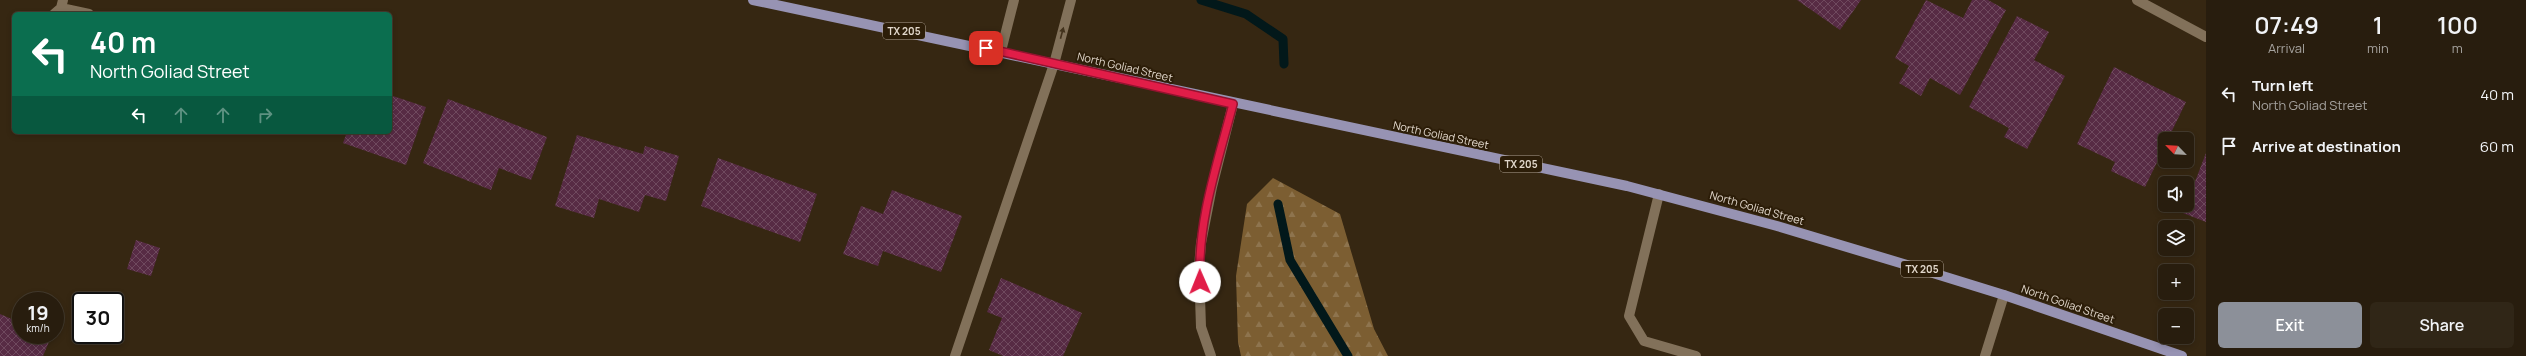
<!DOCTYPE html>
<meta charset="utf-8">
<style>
:root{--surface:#281d0e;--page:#302617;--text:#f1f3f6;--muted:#a5a29e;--line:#443b2e;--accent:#8c9099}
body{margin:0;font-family:Manrope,sans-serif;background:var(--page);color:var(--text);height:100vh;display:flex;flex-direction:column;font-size:15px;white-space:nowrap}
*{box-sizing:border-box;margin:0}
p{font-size:13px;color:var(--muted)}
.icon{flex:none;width:22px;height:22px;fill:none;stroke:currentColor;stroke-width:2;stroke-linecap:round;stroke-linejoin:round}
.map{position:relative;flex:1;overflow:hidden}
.panel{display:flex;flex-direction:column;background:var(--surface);width:320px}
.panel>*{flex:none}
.banner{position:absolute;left:12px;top:12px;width:380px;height:122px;border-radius:6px;box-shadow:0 2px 6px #0003,0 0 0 1px var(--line);background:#0b6e4f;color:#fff;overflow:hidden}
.needle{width:26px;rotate:295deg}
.buttons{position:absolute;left:2158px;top:132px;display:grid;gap:8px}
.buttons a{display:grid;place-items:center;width:36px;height:36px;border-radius:6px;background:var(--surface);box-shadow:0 2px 6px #0003,0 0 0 1px var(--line);font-size:20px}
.speed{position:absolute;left:12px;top:292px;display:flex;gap:8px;font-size:20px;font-weight:700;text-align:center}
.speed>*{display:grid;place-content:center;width:52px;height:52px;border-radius:50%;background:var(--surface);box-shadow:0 2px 6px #0003,0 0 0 1px var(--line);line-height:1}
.speed small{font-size:10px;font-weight:400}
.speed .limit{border:2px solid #111;border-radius:6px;background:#fff;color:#111}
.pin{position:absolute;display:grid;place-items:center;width:34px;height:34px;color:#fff;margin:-17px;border-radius:8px;box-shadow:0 2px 6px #0006}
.me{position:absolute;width:44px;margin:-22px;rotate:359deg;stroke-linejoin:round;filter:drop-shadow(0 0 3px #0008)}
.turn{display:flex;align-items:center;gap:14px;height:84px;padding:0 12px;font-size:18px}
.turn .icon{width:52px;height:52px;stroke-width:2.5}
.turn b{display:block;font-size:28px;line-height:34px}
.lanes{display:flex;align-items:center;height:38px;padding:0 12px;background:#0003;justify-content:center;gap:20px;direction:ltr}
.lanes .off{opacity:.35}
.eta{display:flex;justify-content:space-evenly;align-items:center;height:68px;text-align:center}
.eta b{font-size:24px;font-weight:600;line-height:28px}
.button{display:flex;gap:8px;margin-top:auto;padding:8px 12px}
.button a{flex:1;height:46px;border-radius:6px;background:var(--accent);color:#fff;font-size:16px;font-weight:600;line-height:46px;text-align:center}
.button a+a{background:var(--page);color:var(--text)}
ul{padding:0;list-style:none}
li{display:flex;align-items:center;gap:12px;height:52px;padding:0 12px}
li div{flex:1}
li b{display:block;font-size:15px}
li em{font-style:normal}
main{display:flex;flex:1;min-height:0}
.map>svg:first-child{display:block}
.forest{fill:url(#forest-firs)}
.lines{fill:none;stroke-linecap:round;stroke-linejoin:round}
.stream{stroke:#02181a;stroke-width:9}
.building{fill:url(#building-cross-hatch)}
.lane{stroke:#82715a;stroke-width:10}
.street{stroke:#82715a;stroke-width:10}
.secondary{stroke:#82715a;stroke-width:10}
.primary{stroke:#9793b3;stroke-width:10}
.oneway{fill:#42321c}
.route-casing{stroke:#92132f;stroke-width:10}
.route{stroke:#e11d48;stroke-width:7}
.labels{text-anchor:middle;stroke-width:4;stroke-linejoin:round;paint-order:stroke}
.shield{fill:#2c1d08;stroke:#ab9f90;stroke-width:1}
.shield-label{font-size:10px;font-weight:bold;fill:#e1d7cb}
.street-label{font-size:11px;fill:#e1d7cb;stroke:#2c1d08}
</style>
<main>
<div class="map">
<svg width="2206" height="356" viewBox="0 0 2206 356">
<defs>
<pattern id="forest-firs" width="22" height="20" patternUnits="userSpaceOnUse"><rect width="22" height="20" fill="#7c5e32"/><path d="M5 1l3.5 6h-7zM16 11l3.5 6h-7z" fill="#8e744e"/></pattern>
<pattern id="building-cross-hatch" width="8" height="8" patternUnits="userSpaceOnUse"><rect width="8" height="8" fill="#572b44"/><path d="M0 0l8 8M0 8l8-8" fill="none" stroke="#6f495e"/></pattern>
</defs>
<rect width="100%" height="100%" fill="#362712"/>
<path class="forest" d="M1273,178l67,36 34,115 14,27h-147l-3,-14 -2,-66 11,-72z"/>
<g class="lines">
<path class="stream" d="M1201,0l45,14 37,25 1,25
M1278,204l12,56 58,96"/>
</g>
<path class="building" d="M1797,0h64l-21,30z
M1926,0l37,18 9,-18h16l18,10 -46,85 -30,-17 -9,18 -22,-13 10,-17 -14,-8z
M2017,16l32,16 -15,28 31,16 -38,73 -23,-12 5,-9 -40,-21z
M2114,67l72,35 -18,37h-3v7l-20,41 -34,-16 4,-9 -38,-18z
M390,95l36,12 -20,58 -63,-22 4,-11h43z
M448,99l99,38 -16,43 -32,-12 -8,22 -68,-27z
M577,135l66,19 2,-8 34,10 -13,45 -21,-6 -6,17 -40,-13 -5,19 -39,-12z
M2206,153v69l-23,-9z
M718,158l99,36 -17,48 -99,-36z
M892,190l70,26 -21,56 -58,-21 -5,15 -35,-12 18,-48 22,8z
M136,240l24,8 -9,28 -24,-7z
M1001,278l81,35 -19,43h-60l-14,-6 13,-32 -15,-6z
M0,314l21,9v12h25l5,2 -8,19h-43z"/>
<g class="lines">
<path class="lane" d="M61,8l28,6
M54,14l7,-6 2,-8
M1659,194l-30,122 15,25 52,15
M955,356l99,-292
M1985,356l19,-61"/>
<path class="street" d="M2137,0l69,37
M1211,356l-10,-29 -2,-60 2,-24 11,-56 21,-83"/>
<path class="secondary" d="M1001,51l13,-51
M1054,64l17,-64"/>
<path class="primary" d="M753,0l874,186 150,40 130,39 97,30 178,61"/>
</g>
<defs><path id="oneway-solid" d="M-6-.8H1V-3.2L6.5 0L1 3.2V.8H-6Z"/></defs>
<use class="oneway" href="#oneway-solid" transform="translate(1062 33) rotate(-75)"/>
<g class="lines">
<g class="route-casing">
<path id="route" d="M986,48l247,56c-15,58 -36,117 -33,178"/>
</g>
<use href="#route" class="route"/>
</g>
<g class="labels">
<g class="shield">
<rect x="883" y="23" width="42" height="16" rx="3"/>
<rect x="1500" y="156" width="42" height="16" rx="3"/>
<rect x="1901" y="261" width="42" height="16" rx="3"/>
</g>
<g class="shield-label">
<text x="904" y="35">TX 205</text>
<text x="1521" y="168">TX 205</text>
<text x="1922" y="273">TX 205</text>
</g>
<g class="street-label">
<text transform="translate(1125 67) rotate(13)" y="4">North Goliad Street</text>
<text transform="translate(1441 135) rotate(12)" y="4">North Goliad Street</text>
<text transform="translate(1757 208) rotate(16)" y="4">North Goliad Street</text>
<text transform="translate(2068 304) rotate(19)" y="4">North Goliad Street</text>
</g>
</g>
</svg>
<div class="buttons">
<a><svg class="needle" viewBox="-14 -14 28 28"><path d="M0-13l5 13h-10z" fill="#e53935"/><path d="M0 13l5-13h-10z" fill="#a5a29e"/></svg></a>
<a><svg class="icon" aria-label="sound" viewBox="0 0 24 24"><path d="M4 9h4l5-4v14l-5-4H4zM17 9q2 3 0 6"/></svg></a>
<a><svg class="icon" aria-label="layers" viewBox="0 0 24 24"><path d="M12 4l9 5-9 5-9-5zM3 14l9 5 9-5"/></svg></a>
<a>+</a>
<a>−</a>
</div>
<div class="speed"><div>19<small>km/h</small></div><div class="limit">30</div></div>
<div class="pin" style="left:986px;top:48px;background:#d93025"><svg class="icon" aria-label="arrive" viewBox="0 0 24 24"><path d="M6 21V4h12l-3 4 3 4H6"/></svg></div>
<svg class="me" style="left:1200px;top:282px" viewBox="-20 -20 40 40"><circle r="19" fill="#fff"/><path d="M0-13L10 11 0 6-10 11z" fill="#e11d48"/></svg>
<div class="banner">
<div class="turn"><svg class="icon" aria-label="left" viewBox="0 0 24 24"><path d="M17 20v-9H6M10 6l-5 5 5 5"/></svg><div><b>40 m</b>North Goliad Street</div></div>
<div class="lanes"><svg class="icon" aria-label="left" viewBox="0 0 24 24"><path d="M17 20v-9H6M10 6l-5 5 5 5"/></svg><svg class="icon off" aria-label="ahead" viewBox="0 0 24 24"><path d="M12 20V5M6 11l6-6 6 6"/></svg><svg class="icon off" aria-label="ahead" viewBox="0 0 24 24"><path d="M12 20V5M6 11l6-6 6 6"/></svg><svg class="icon off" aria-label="right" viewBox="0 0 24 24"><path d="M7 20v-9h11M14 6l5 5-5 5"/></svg></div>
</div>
</div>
<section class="panel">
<div class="eta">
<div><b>07:49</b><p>Arrival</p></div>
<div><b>1</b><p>min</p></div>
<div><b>100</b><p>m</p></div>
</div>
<ul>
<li><svg class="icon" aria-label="left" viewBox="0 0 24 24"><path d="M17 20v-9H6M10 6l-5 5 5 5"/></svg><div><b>Turn left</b><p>North Goliad Street</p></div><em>40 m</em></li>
<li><svg class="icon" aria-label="arrive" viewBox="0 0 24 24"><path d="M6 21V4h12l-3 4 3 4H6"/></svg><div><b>Arrive at destination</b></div><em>60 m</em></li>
</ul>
<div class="button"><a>Exit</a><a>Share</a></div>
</section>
</main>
